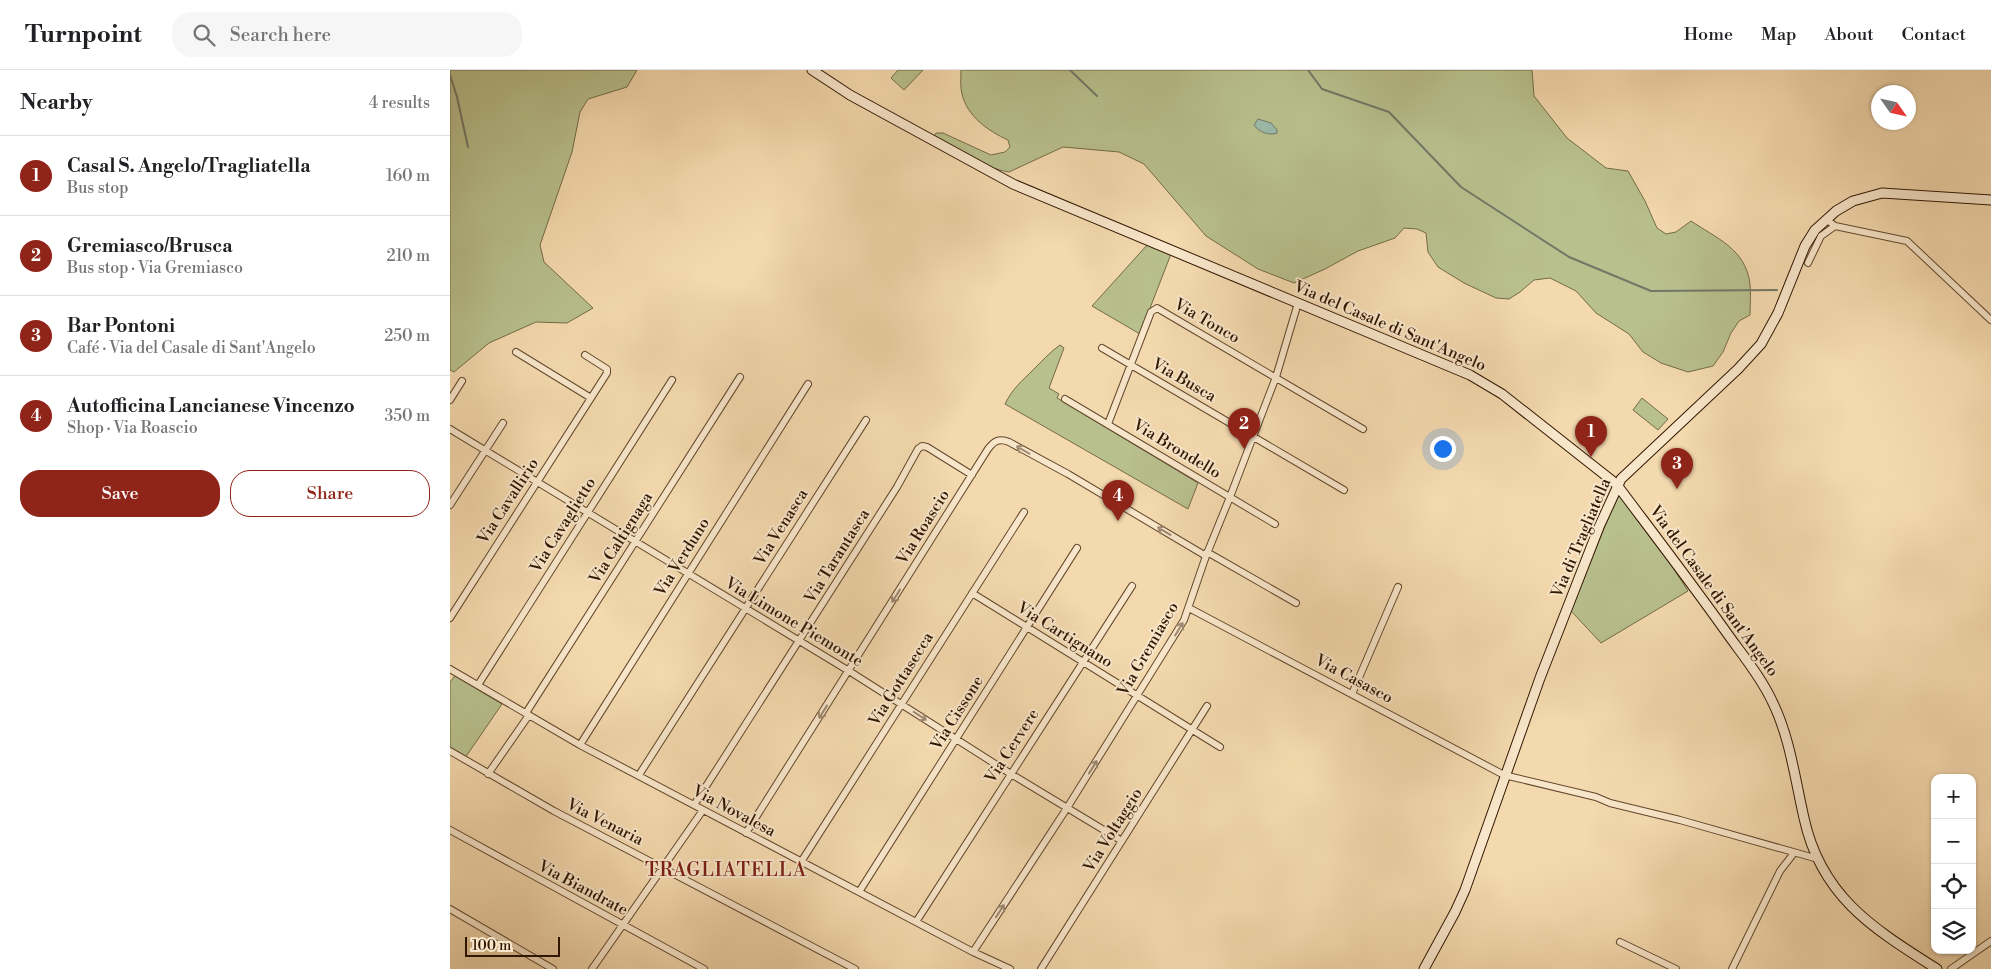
<!DOCTYPE html>
<html lang="en">
<head>
<meta charset="utf-8">
<style>
  :root { --surface:#fff; --page:#f6f6f6; --text:#202124; --muted:#757577; --line:#e0e0e0; --accent:#8f2418 }
  body { margin:0; font-family:"Libre Bodoni",serif; background:var(--page); color:var(--text) }
  .controls { position:absolute; right:15px; bottom:15px; display:grid; overflow:hidden; border-radius:10px; box-shadow:0 1px 4px #0004 }
  .controls button { width:45px; height:45px; display:grid; place-items:center; padding:0; border:0; border-bottom:1px solid var(--line); background:var(--surface); color:var(--text); font:25px sans-serif }
  .compass { position:absolute; left:1421px; top:15px; width:45px; height:45px; border-radius:50%; background:var(--surface); box-shadow:0 1px 4px #0004; rotate:124deg }
  .scale { position:absolute; left:15px; bottom:12px; width:95px; box-sizing:border-box; padding-left:5px; border:2px solid #311600; border-top:0; font-size:14px; line-height:18px; white-space:nowrap; color:#311600; -webkit-text-stroke:4px #f8e6ca; paint-order:stroke }
  .you { position:absolute; left:992px; top:378px; width:18px; height:18px; margin:-12px; border:4px solid #fff; border-radius:50%; background:#1a73e8; box-shadow:0 0 0 8px #1a73e833 }
  .badge { display:grid; place-items:center; width:32px; height:32px; border-radius:50%; background:var(--accent); color:#fff; font-size:16px; font-weight:700 }
  .pin { position:absolute; translate:-50% -41px; filter:drop-shadow(0 1px 2px #0008) }
  .pin::after { content:''; position:absolute; top:26px; width:18px; height:15px; background:inherit; clip-path:polygon(0 0,100% 0,50% 100%) }
  .list { margin:0; padding:0; list-style:none }
  h2 { display:flex; justify-content:space-between; align-items:center; height:65px; margin:0; padding:0 20px; font-size:21px }
  h2 small { font-size:16px; font-weight:400; color:var(--muted) }
  .list li { display:grid; grid-template-columns:32px 1fr auto; gap:15px; align-items:center; box-sizing:border-box; height:80px; padding:0 20px; border-top:1px solid var(--line) }
  .list b { display:block; font-size:19px; white-space:nowrap }
  .list p { margin:0; font-size:16px; white-space:nowrap; color:var(--muted) }
  .list em { font-size:16px; font-style:normal; color:var(--muted) }
  .actions { display:flex; gap:10px; padding:15px 20px }
  .actions a { flex:1; padding:11px 0; border:1px solid var(--accent); border-radius:20px; text-align:center; font-size:18px; color:var(--accent) }
  .actions .main { background:var(--accent); color:#fff }
  .icon { flex:none; width:28px; height:28px; fill:none; stroke:currentColor; stroke-width:2; stroke-linecap:round; stroke-linejoin:round }
  .map { position:relative; flex:none; width:1541px; height:899px; overflow:hidden }
  header { display:flex; align-items:center; gap:30px; box-sizing:border-box; height:70px; padding:0 25px; background:var(--surface); border-bottom:1px solid var(--line) }
  header strong { font-size:24px }
  nav { display:flex; gap:28px; margin-inline-start:auto; font-size:18px }
  .search { width:350px; height:45px; background:var(--page); display:flex; align-items:center; gap:12px; box-sizing:border-box; padding:0 18px; border-radius:20px; color:var(--muted); font-size:19px }
  main { display:flex }
  aside { flex:1; background:var(--surface) }
  .map>svg:first-child { display:block }
  .green { fill:#b8c08d; stroke:#746b46 }
  .water { fill:#9cbaac; stroke:#717867 }
  .lines { fill:none; stroke-linecap:round; stroke-linejoin:round }
  .stream { stroke:#717867; stroke-width:2 }
  .street-casing { stroke:#62472c; stroke-width:8 }
  .secondary-casing { stroke:#311600; stroke-width:11 }
  .street { stroke:#f8e6ca; stroke-width:6 }
  .secondary { stroke:#f8e6ca; stroke-width:9 }
  .oneway { stroke:#9e886f }
  .labels { text-anchor:middle; dominant-baseline:central; stroke-width:4; stroke-linejoin:round; paint-order:stroke }
  .street-label { font-size:16px; fill:#311600; stroke:#f8e6ca }
  .quarter-label { font-size:19px; letter-spacing:1px; fill:#7a1f14; stroke:#f8e6ca }
</style>
</head>
<body>
<header>
<strong>Turnpoint</strong>
<div class="search"><svg class="icon" aria-label="search" viewBox="0 0 24 24"><circle cx="10" cy="10" r="6"/><path d="M15 15l6 6"/></svg>Search here</div>
<nav><a>Home</a><a>Map</a><a>About</a><a>Contact</a></nav>
</header>
<main>
<aside>
<h2>Nearby<small>4 results</small></h2>
<ul class="list">
<li><span class="badge">1</span><div><b>Casal S. Angelo/Tragliatella</b><p>Bus stop</p></div><em>160 m</em></li>
<li><span class="badge">2</span><div><b>Gremiasco/Brusca</b><p>Bus stop · Via Gremiasco</p></div><em>210 m</em></li>
<li><span class="badge">3</span><div><b>Bar Pontoni</b><p>Café · Via del Casale di Sant'Angelo</p></div><em>250 m</em></li>
<li><span class="badge">4</span><div><b>Autofficina Lancianese Vincenzo</b><p>Shop · Via Roascio</p></div><em>350 m</em></li>
</ul>
<div class="actions"><a class="main">Save</a><a>Share</a></div>
</aside>
<div class="map">
<svg width="1541" height="899" viewBox="0 0 1541 899">
  <rect width="100%" height="100%" fill="#f4d9ae"/>
  <filter id="stains"><feTurbulence type="fractalNoise" baseFrequency=".004" numOctaves="4"/><feColorMatrix values="0 0 0 0 .2 0 0 0 0 .09 0 0 0 0 .02 0 0 0 .5 -.17"/></filter>
  <radialGradient id="worn" r=".72"><stop offset=".6" stop-color="#630" stop-opacity="0"/><stop offset="1" stop-color="#630" stop-opacity=".3"/></radialGradient>
  <!-- green -->
  <path class="green" d="M0,0H187L177,17L138,29L130,42L122,82L90,175L94,192L143,238L117,253L86,252L39,273L4,302L0,300Z
    M448,0H473L454,20L441,8Z
    M511,0H1082L1084,26L1117,68L1156,98L1178,101L1195,131L1207,158L1216,164L1226,162L1241,151C1266,168 1296,179 1300,214C1301,224 1300,235 1300,245L1289,251L1281,263L1273,282L1263,296L1238,302L1211,293L1193,282L1179,264L1146,243L1126,221L1100,208L1084,210L1070,222L1059,229L1046,228L1014,213L988,197L978,182L976,163L967,159L954,158L945,168L908,181L875,199L844,213L808,199L756,166L694,94L669,82L613,77L559,102C533,98 507,79 484,66L486,63H493L541,85L555,82L560,77L558,70C538,61 517,46 512,24C510,17 511,8 511,0Z
    M698,174L721,184L690,264L642,236Z
    M610,275L614,278L599,318L609,324L607,328L748,413L738,439L555,334C562,319 572,311 583,300C592,291 600,282 610,275Z
    M1192,328L1218,349L1208,360L1183,340Z
    M1167,426L1172,427L1204,468L1238,521L1151,573L1121,541Z
    M5,606L52,634L15,688L0,678V612Z"/>
  <!-- water -->
  <path class="water" d="M808,49L821,53L827,60V63C819,66 809,62 804,55Z"/>
  <g class="lines">
    <!-- stream -->
    <path class="stream" d="M620,0L647,26
      M858,0L872,19L939,42L1011,117L1119,187L1201,221L1327,220
      M0,5L7,27L18,77"/>
    <defs>
      <path id="street" d="M1376,149L1385,156L1457,171L1541,250
        M1358,193L1371,166L1385,156
        M652,278L894,420
        M66,282L141,328
        M615,329L825,454
        M0,330L12,311
        M658,354L701,242L707,238L913,359
        M0,359L399,601L561,704L672,771
        M0,435L53,353
        M757,482L846,533
        M522,523L770,677
        M739,538L1054,705L1146,727L1160,733L1230,750L1368,789
        M0,548L157,303V299L135,285
        M0,599L130,675L523,882L560,899
        M28,615L222,310
        M902,624L948,517
        M76,643L290,307
        M130,675L358,314
        M0,681L104,741L405,899
        M38,704L79,645
        M189,705L416,350
        M244,735L447,417L468,379L472,376L477,377L522,405
        M0,760L254,899
        M296,763L538,379C544,371 549,368 559,372L618,404L756,486
        M351,792L574,442
        M409,822L627,478
        M0,839L103,899
        M466,852L682,516
        M1170,872L1226,899
        M523,882L617,738L734,550L756,486L780,427L826,307L848,233
        M142,899L253,740
        M591,899L757,636
        M1282,899L1330,801L1344,783
        M1501,899L1541,871"/>
      <path id="secondary" d="M362,0L400,25L563,114L1020,305L1052,324L1160,409L1167,415C1203,463 1239,510 1274,559C1290,582 1310,605 1322,631C1340,667 1345,709 1354,748C1371,827 1424,859 1487,899
        M974,899L1005,842L1015,820L1090,608L1149,457L1171,409L1288,299L1311,274L1328,243L1355,176L1365,160L1386,141L1403,131L1432,123L1541,130"/>
    </defs>
    <!-- street casing -->
    <use href="#street" class="street-casing"/>
    <!-- secondary casing -->
    <use href="#secondary" class="secondary-casing"/>
    <!-- street -->
    <use href="#street" class="street"/>
    <!-- secondary -->
    <use href="#secondary" class="secondary"/>
  </g>
  <!-- one-way arrows -->
  <defs><path id="oneway-shaft" d="M-6 0H5M1.5-3L5.5 0L1.5 3" fill="none" stroke-width="1.6" stroke-linecap="round" stroke-linejoin="round" transform="scale(1.25)"/></defs>
  <g class="oneway">
    <use href="#oneway-shaft" transform="translate(573 380) rotate(-150)"/>
    <use href="#oneway-shaft" transform="translate(714 461) rotate(-149)"/>
    <use href="#oneway-shaft" transform="translate(446 526) rotate(122)"/>
    <use href="#oneway-shaft" transform="translate(729 559) rotate(-59)"/>
    <use href="#oneway-shaft" transform="translate(373 642) rotate(122)"/>
    <use href="#oneway-shaft" transform="translate(470 646) rotate(33)"/>
    <use href="#oneway-shaft" transform="translate(643 697) rotate(-58)"/>
    <use href="#oneway-shaft" transform="translate(550 841) rotate(-57)"/>
  </g>
  <g class="labels">
    <!-- street labels -->
    <g class="street-label">
      <text transform="translate(757 251) rotate(30)">Via Tonco</text>
      <text transform="translate(940 256) rotate(23)">Via del Casale di Sant'Angelo</text>
      <text transform="translate(734 310) rotate(30)">Via Busca</text>
      <text transform="translate(727 379) rotate(31)">Via Brondello</text>
      <text transform="translate(58 431) rotate(-57)">Via Cavallirio</text>
      <text transform="translate(113 455) rotate(-58)">Via Cavaglietto</text>
      <text transform="translate(331 457) rotate(-58)">Via Venasca</text>
      <text transform="translate(473 457) rotate(-58)">Via Roascio</text>
      <text transform="translate(171 468) rotate(-58)">Via Caltignaga</text>
      <text transform="translate(1131 468) rotate(-67)">Via di Tragliatella</text>
      <text transform="translate(387 486) rotate(-58)">Via Tarantasca</text>
      <text transform="translate(232 487) rotate(-58)">Via Verduno</text>
      <text transform="translate(1264 521) rotate(54)">Via del Casale di Sant'Angelo</text>
      <text transform="translate(344 552) rotate(31)">Via Limone Piemonte</text>
      <text transform="translate(615 565) rotate(32)">Via Cartignano</text>
      <text transform="translate(698 579) rotate(-60)">Via Gremiasco</text>
      <text transform="translate(451 609) rotate(-58)">Via Gottasecca</text>
      <text transform="translate(904 609) rotate(28)">Via Casasco</text>
      <text transform="translate(507 643) rotate(-58)">Via Cissone</text>
      <text transform="translate(562 676) rotate(-57)">Via Cervere</text>
      <text transform="translate(284 741) rotate(28)">Via Novalesa</text>
      <text transform="translate(155 752) rotate(27)">Via Venaria</text>
      <text transform="translate(663 760) rotate(-58)">Via Voltaggio</text>
      <text transform="translate(133 818) rotate(28)">Via Biandrate</text>
    </g>
    <!-- quarter labels -->
    <g class="quarter-label">
      <text x="276" y="800">TRAGLIATELLA</text>
    </g>
  </g>
  <rect width="100%" height="100%" filter="url(#stains)"/>
  <rect width="100%" height="100%" fill="url(#worn)"/>
</svg>
<div class="controls">
<button>+</button>
<button>−</button>
<button><svg class="icon" aria-label="locate" viewBox="0 0 24 24"><circle cx="12" cy="12" r="6"/><path d="M12 2v4M12 18v4M2 12h4M18 12h4"/></svg></button>
<button><svg class="icon" aria-label="layers" viewBox="0 0 24 24"><path d="M12 4l9 5-9 5-9-5zM3 14l9 5 9-5"/></svg></button>
</div>
<svg class="compass" viewBox="-18 -18 36 36"><path d="M0-13l5 13h-10z" fill="#e53935"/><path d="M0 13l5-13h-10z" fill="#757577"/></svg>
<div class="scale">100 m</div>
<div class="you"></div>
<div class="pin badge" style="left:1141px;top:387px">1</div>
<div class="pin badge" style="left:794px;top:379px">2</div>
<div class="pin badge" style="left:1227px;top:419px">3</div>
<div class="pin badge" style="left:668px;top:451px">4</div>
</div>
</main>
</body>
</html>
